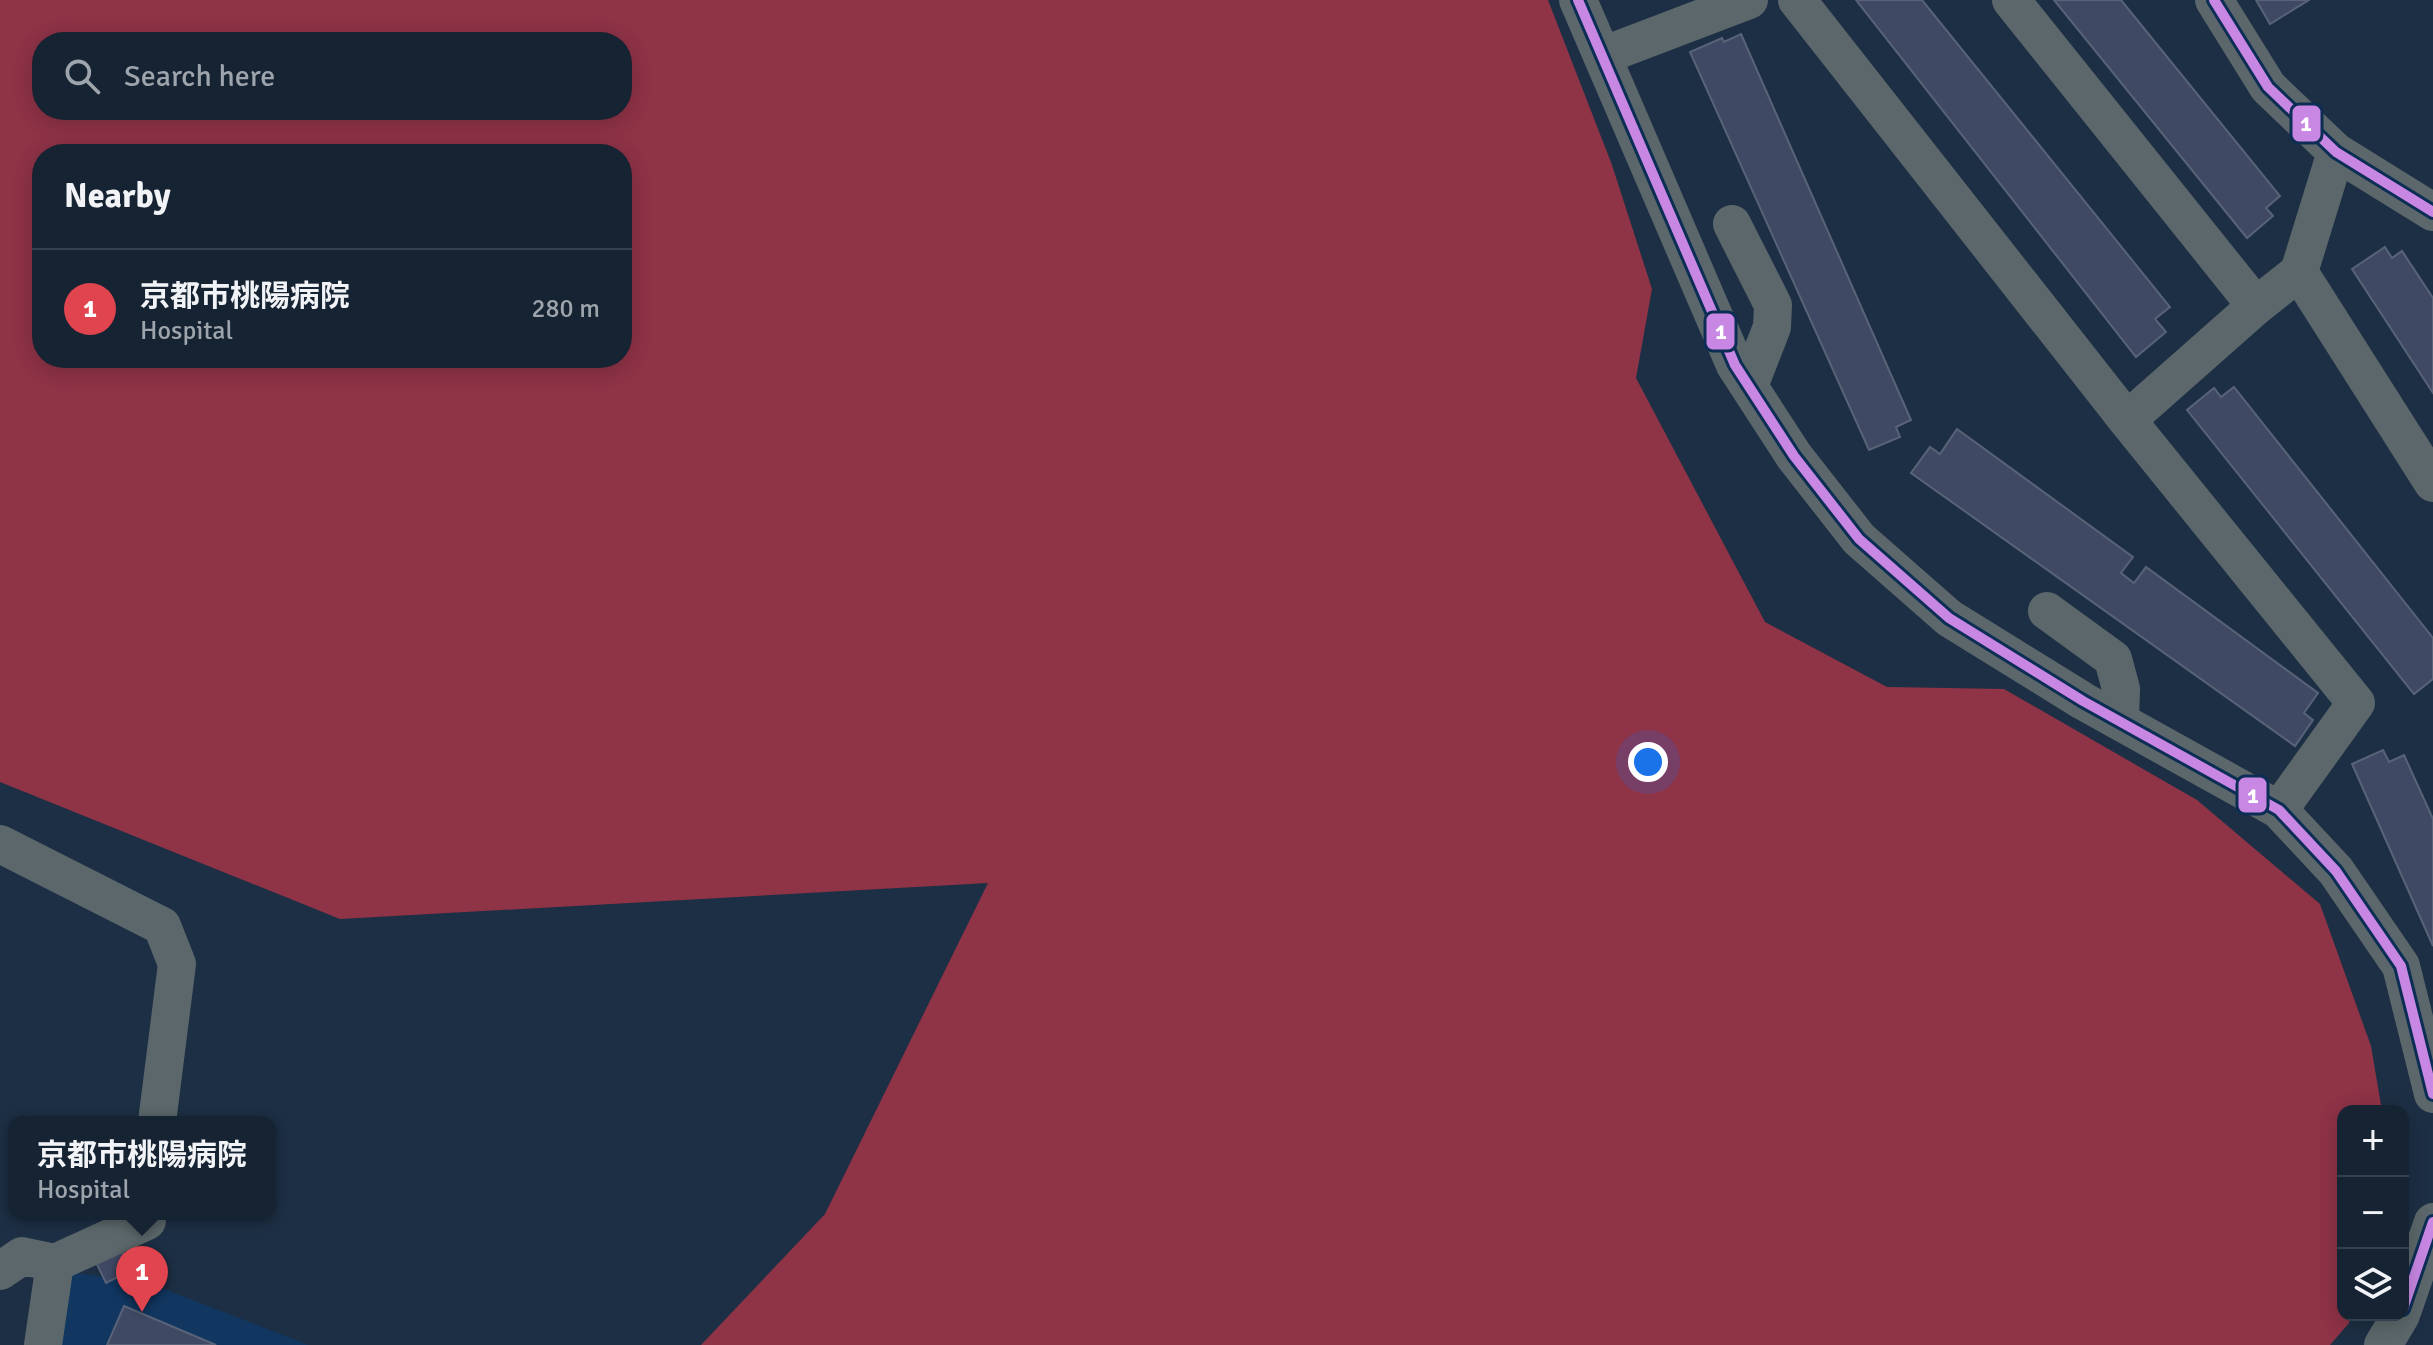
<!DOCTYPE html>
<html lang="en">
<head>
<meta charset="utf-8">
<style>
  :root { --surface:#162333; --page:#232f3f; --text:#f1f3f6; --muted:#9ea4ac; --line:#35404e; --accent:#8fa1b9 }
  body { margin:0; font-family:Signika,"Noto Sans JP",sans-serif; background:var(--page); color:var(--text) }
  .controls { position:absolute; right:24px; bottom:24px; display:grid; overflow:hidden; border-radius:16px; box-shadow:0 4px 20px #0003 }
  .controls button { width:72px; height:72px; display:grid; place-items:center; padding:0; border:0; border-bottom:2px solid var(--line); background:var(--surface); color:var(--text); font:40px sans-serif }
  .you { position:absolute; left:1648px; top:762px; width:28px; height:28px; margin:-20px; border:6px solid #fff; border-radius:50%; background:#1a73e8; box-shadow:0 0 0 12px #1a73e833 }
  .badge { display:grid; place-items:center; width:52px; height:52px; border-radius:50%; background:var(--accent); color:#fff; font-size:26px; font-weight:700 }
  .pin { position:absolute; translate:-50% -66px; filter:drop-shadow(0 2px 4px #0008) }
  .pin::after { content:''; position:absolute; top:42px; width:28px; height:24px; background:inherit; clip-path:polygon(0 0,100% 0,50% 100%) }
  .popup { position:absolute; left:8px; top:1116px; width:268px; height:104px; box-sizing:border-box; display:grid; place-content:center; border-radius:16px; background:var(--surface); filter:drop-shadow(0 2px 6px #0005); font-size:26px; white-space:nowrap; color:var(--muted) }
  .popup b { font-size:30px; color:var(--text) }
  .popup::after { content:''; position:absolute; left:50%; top:100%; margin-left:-16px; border:16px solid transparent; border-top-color:var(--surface) }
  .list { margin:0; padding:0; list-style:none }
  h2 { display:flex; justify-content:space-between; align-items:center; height:104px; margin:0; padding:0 32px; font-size:34px }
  h2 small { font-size:26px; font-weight:400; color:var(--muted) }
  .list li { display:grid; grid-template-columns:52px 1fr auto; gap:24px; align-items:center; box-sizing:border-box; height:120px; padding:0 32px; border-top:2px solid var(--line) }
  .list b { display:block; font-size:30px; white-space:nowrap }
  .list p { margin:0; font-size:26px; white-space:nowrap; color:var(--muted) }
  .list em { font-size:26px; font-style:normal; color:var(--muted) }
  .icon { flex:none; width:44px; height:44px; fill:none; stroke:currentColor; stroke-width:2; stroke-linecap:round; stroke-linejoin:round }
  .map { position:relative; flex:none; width:2433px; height:1345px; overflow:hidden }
  .search { position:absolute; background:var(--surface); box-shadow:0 4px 20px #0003; left:32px; top:32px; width:600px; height:88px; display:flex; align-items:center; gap:20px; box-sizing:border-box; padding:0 28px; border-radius:32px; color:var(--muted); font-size:30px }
  .panel { position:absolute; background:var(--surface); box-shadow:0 4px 20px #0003; left:32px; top:144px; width:600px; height:224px; border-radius:32px }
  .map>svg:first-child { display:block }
  .built { fill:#113660 }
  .forest { fill:#8f3347; fill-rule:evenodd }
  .building { fill:#3f4964; stroke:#596377; stroke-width:2 }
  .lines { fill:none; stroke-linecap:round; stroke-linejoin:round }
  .minor { stroke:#5b676a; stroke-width:38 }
  .bus-1-casing { stroke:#0c2e55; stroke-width:16 }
  .bus-1 { stroke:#c787e3; stroke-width:10 }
  .line-badge { stroke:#0c2e55; stroke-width:3 }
  .badge-label { font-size:22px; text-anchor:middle; font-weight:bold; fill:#fff }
</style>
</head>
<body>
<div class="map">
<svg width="2433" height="1345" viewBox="0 0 2433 1345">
  <rect width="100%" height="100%" fill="#1d2f44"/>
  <!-- built -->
  <path class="built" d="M64,1271L151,1284L309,1345H55Z"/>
  <!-- forest -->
  <path class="forest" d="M0,0H1548L1612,165L1652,289L1636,378L1765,622L1887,687L2004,689L2197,800L2320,904L2371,1046L2382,1111H2343V1315H2352L2349,1323L2330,1345H701L825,1214L988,883L340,919L0,782ZM42,42H622V110H42ZM42,154H622V358H42Z"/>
  <!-- building -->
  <path class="building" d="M1856,0H1922L2170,307L2155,319L2166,332L2136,357Z
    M2054,0H2121L2280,196L2266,208L2273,216L2247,238Z
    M2256,0H2309L2270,24Z
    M1741,34L1911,420L1896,427L1900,437L1869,450L1690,52L1722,38L1724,42Z
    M2385,247L2392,258L2402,251L2433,298V393L2352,269Z
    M2234,387L2433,638V679L2414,694L2187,410L2214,388L2221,397Z
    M1957,429L2133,557L2121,573L2134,583L2146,567L2318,693L2304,713L2313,720L2295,746L1911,473L1930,447L1940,454Z
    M2383,750L2389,762L2404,755L2433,819V946L2352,764Z
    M119,1245L132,1270L106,1283L94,1258Z
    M124,1306L216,1345H107Z"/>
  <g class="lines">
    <!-- minor -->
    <path class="minor" d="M1578,0L1735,365L1794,456L1859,539L1949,618L2083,701L2279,810L2336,871L2401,966L2433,1094
      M1797,0L2127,420L2356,703L2279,810
      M2011,0L2256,306
      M2214,0L2268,87L2336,152L2433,212
      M1602,56L1749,0
      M1732,224L1773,305L1772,327L1749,386
      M2299,272L2433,483
      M2127,420L2256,306L2299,272L2336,152
      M2047,611L2113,659L2121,689L2120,721
      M0,844L162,926L177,964L157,1122
      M0,1271L22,1256L55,1263L147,1221V1214
      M2403,1309L2433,1222
      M43,1345L55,1263
      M2383,1345L2401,1315"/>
    <defs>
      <path id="bus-1" d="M1578,0L1735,365L1794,456L1859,539L1949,618L2083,701L2279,810L2336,871L2401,966L2433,1094
        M2214,0L2268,87L2336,152L2433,212
        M2403,1309L2433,1222"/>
    </defs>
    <!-- bus-1 casing -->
    <use href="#bus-1" class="bus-1-casing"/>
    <!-- bus-1 -->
    <use href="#bus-1" class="bus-1"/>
  </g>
  <g class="line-badge">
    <rect x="2291" y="104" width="31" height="39" rx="8" fill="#c787e3"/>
    <rect x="1705" y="312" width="31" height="39" rx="8" fill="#c787e3"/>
    <rect x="2237" y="776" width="31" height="38" rx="8" fill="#c787e3"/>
  </g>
  <g class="badge-label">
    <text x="2306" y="131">1</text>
    <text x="1721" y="339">1</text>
    <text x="2253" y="803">1</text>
  </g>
</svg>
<div class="controls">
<button>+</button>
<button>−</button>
<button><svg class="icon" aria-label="layers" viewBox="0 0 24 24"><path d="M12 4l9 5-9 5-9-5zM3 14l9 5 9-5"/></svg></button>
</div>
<div class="you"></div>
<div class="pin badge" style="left:142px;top:1312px;background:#e0444e">1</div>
<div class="popup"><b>京都市桃陽病院</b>Hospital</div>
<div class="search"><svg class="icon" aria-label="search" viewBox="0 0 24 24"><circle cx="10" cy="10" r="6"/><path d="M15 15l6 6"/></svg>Search here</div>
<section class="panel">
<h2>Nearby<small></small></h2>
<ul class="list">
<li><span class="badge" style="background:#e0444e">1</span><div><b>京都市桃陽病院</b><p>Hospital</p></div><em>280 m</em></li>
</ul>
</section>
</div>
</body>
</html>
